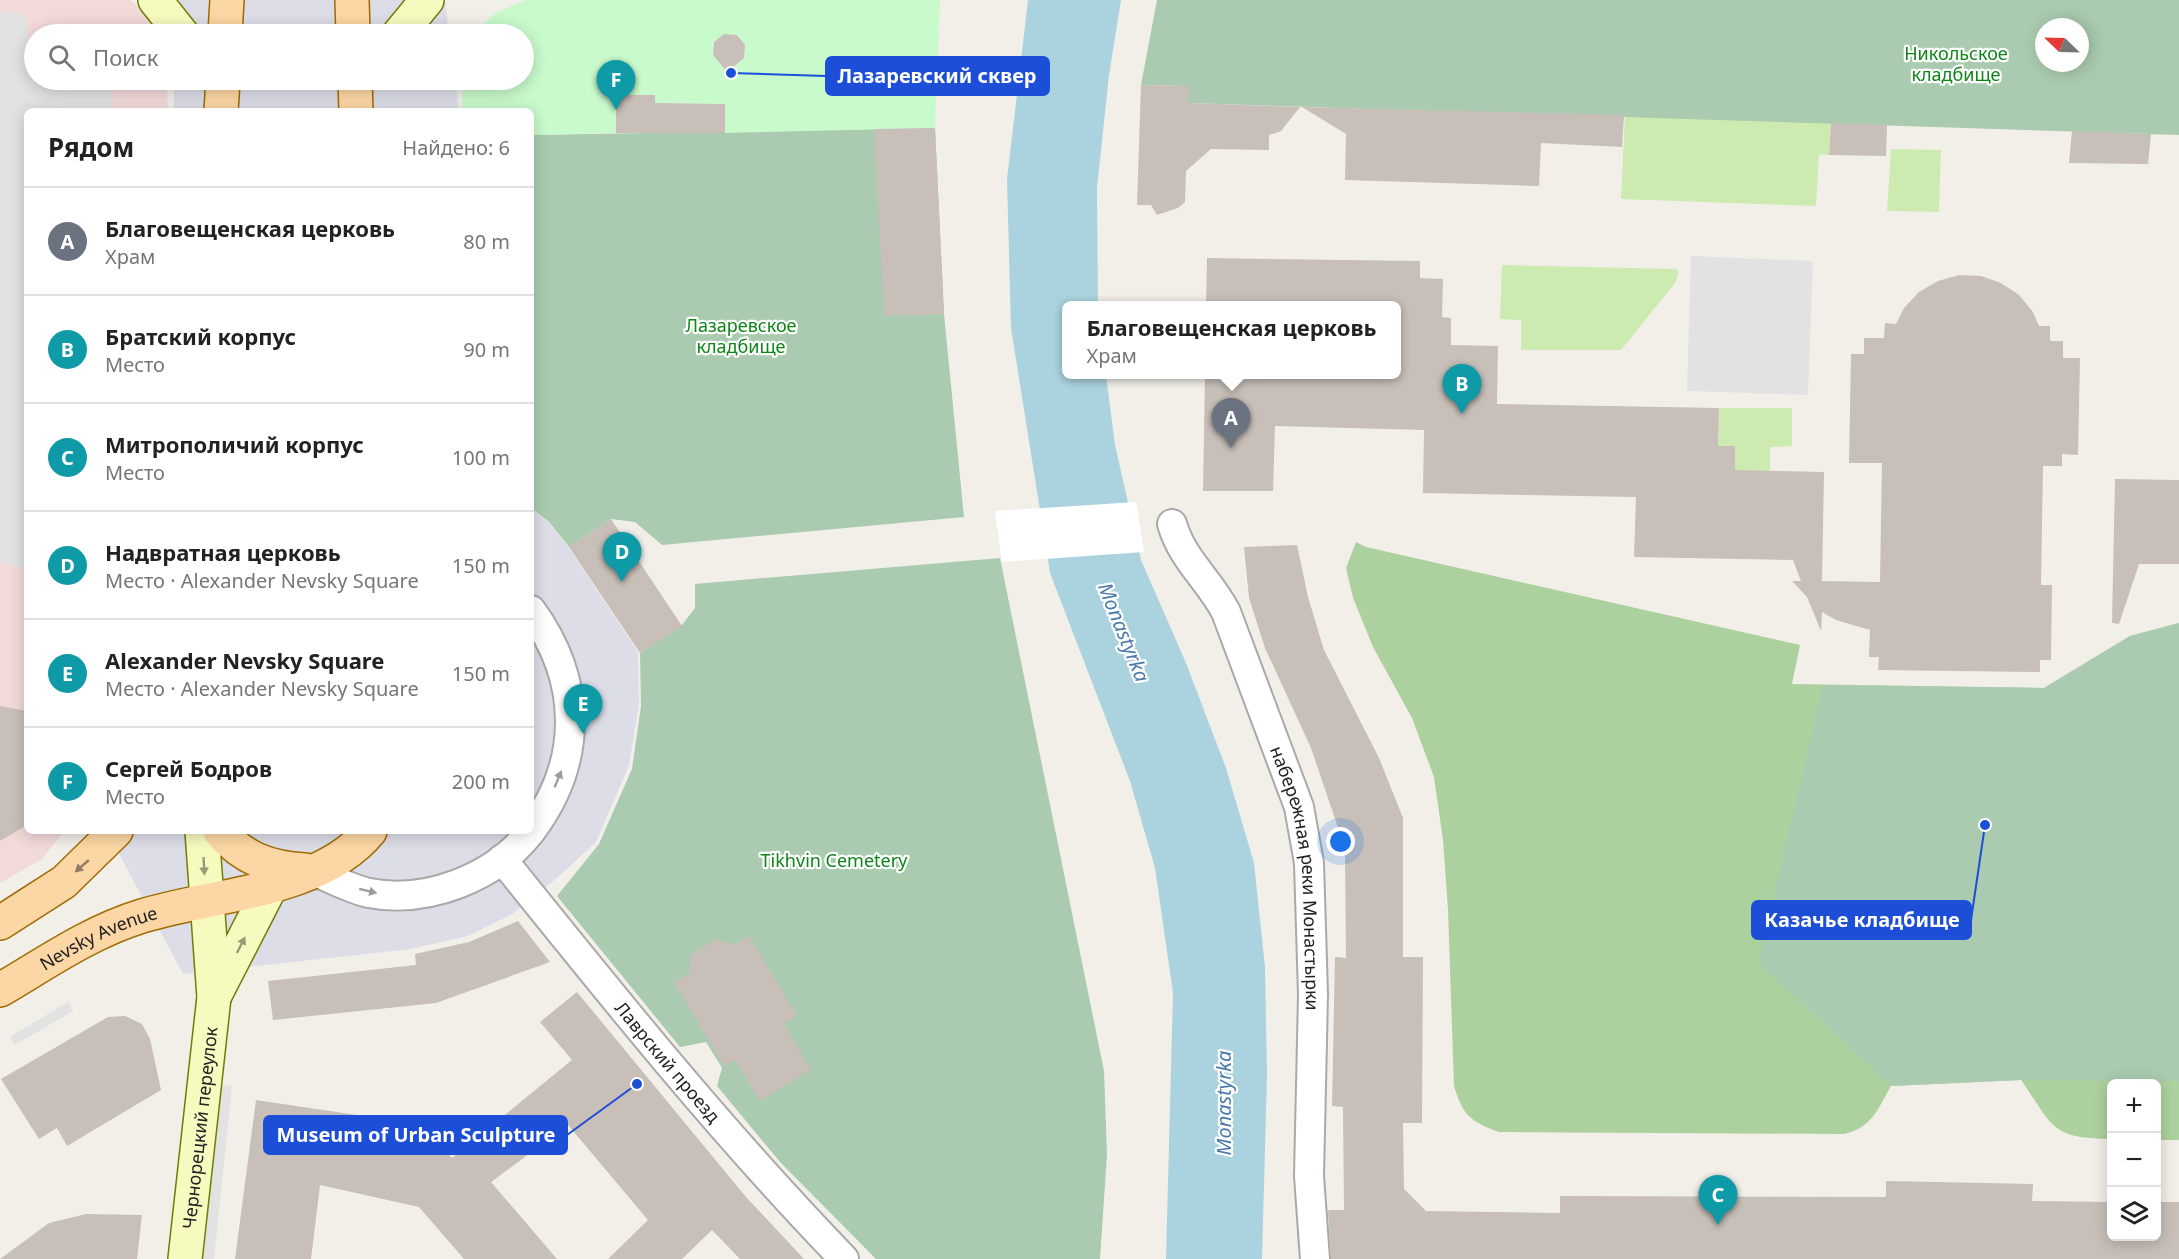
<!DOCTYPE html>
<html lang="ru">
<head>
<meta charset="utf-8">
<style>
  :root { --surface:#fff; --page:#f6f6f6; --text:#222; --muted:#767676; --line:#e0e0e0; --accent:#d40000 }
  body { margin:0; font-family:"Noto Sans",sans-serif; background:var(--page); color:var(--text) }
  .controls { position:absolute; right:18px; bottom:18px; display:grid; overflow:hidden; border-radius:9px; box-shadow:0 3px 15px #0003 }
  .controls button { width:54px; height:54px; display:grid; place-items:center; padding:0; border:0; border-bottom:2px solid var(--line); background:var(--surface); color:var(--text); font:30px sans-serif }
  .compass { position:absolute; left:2035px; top:18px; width:54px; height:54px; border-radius:50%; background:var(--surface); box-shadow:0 3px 15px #0003; rotate:293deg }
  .you { position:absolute; left:1341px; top:842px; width:21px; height:21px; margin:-15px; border:4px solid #fff; border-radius:50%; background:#1a73e8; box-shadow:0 0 0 9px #1a73e833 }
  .badge { display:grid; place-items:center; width:39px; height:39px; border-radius:50%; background:var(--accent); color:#fff; font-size:20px; font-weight:700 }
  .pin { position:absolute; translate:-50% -50px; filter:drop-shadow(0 2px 3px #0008) }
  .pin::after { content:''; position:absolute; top:32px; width:21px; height:18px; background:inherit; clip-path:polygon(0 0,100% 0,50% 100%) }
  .popup { position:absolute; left:1062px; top:301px; width:339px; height:78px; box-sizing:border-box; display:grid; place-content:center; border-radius:9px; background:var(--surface); filter:drop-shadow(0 2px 4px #0005); font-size:20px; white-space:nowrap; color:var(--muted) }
  .popup b { font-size:22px; color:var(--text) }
  .popup::after { content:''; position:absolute; left:50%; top:100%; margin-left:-12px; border:12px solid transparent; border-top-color:var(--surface) }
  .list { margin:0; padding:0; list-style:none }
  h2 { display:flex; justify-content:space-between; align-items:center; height:78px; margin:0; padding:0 24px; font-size:26px }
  h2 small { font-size:20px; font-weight:400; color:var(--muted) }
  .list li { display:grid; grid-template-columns:39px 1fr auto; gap:18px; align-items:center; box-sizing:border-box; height:108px; padding:0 24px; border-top:2px solid var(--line) }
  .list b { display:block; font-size:22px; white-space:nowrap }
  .list p { margin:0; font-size:20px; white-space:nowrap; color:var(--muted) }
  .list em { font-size:20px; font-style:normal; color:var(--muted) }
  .icon { flex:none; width:33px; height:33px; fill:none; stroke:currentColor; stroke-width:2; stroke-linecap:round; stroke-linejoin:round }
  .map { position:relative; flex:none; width:2179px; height:1259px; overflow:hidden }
  .search { position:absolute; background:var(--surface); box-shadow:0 3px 15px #0003; left:24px; top:24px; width:510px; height:66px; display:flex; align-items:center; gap:15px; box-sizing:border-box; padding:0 21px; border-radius:33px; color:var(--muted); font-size:22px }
  .panel { position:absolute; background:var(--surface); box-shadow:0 3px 15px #0003; left:24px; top:108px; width:510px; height:726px; border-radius:9px }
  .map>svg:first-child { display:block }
  .commercial { fill:#f2dad9 }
  .grass { fill:#cdebb0 }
  .forest { fill:#add19e }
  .cemetery { fill:#aacbaf; fill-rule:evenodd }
  .park { fill:#c8facc; fill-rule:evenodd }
  .parking { fill:#e2e2e2 }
  .plaza { fill:#dddde8 }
  .water { fill:#aad3df }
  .pier { fill:#fff }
  .building { fill:#c7bfb8 }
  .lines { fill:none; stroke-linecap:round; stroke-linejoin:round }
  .street-casing { stroke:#a9a9a9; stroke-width:32 }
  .secondary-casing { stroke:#707d05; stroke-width:36 }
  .primary-casing { stroke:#a06b00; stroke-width:36 }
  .street { stroke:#fff; stroke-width:28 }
  .secondary { stroke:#f7fabf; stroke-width:33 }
  .primary { stroke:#fcd6a4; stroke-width:33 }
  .oneway { fill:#9c9c9c }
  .oneway2 { fill:#8f7c63 }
  .oneway3 { fill:#979978 }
  .labels { text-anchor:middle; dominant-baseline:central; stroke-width:4.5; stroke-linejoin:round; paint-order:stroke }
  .park-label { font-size:18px; fill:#0c8416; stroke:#fff }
  .street-label { font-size:18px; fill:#222; stroke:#fff }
  .water-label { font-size:20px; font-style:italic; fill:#4a7aab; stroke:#fff }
  .leader { fill:none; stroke:#1d4ed8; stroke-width:2 }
  .callout-dot { fill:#1d4ed8; stroke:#fff; stroke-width:2 }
  .callout { fill:#1d4ed8; stroke:#1d4ed8; stroke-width:2 }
  .callout-label { font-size:20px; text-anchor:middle; font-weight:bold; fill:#fff }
</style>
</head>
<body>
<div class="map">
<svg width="2179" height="1259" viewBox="0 0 2179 1259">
  <rect width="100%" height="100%" fill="#f2efe9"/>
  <!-- commercial -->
  <path class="commercial" d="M0,0H130L155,21L160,34H34V80H167L168,111H27V831H64L42,859L0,883Z"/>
  <!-- grass -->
  <path class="grass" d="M1625,115L1831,123L1829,155L1819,154L1816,206L1621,199Z
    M1891,149L1941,150L1939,212L1887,211Z
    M1502,265L1676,269L1679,272L1675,283L1621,350H1521V320L1500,319Z
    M1719,408H1792V446L1770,447V471L1735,470V446H1718Z"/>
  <!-- forest -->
  <path class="forest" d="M1356,542L1366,547L1800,645L1792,684L2044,688L2130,636L2179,623V1140H2157L2156,1084H2112L2111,1139C2050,1138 2054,1127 2021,1080L1891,1086C1877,1110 1873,1127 1844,1134L1499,1132C1469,1121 1463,1115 1454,1086L1448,910L1443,840L1434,777L1412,718L1373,647L1353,598L1346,568Z"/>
  <!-- cemetery -->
  <path class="cemetery" d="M1157,0H2179V135L1188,103V86L1141,85ZM2044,27H2080V63H2044Z
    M935,128L944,314L964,517L662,545L635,522L611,519L569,547L549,522L531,508V135Z
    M1000,558L1104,1071L1107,1154L1100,1259H876L780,1162L717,1086L722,1068L706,1042L680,1047L557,896L599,844L632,769L641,706L640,653L682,625L695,608V584Z
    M2179,623V1081L2021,1080L1891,1086L1758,963L1823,685L2044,688L2130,636Z"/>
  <!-- park -->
  <path class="park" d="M526,0H940L935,128L725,133V104L665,103L655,133L654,95H616V133L531,135V111H462L463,80H524V34H474L495,13ZM724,34L737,35L745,45L744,58L734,66L721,65L713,55L714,42Z"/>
  <!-- parking -->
  <path class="parking" d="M0,12L27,14L28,35L34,48V80H113L112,111H27V568L0,562Z
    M1691,256L1813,261L1808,395L1687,391Z
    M68,1002L73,1011L15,1045L10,1037Z
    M219,1085L232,1086L214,1259H201Z"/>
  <!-- plaza -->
  <path class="plaza" d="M173,0H445L449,34H174Z
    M174,80H455L459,111H174Z
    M531,509L548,522L569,548L638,652L639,704L629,765L596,842L557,878L511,915L468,936L411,949L183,974L107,831H531Z"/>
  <!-- water -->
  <path class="water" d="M1028,0H1121L1109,75L1097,188L1098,305L1066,306V374L1106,375L1115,445L1141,560L1186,663L1226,768L1254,863L1265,967L1267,1074L1262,1259H1166L1173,993L1155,868L1130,781L1050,573L1011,328L1007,179Z"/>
  <!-- pier -->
  <path class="pier" d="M1136,502L1144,552L1002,562L995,511Z"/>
  <!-- building -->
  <path class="building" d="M724,34L737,35L745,45L744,58L727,72L713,55L714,42Z
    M1141,85L1189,86L1188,103L1300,107L1281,131L1269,135V150L1211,149L1186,171L1185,202L1178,208L1157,215L1151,205H1137Z
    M616,95H655V103L725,104V133H616Z
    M1302,107L1624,115L1622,147L1541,143L1539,186L1345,180L1346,134Z
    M1831,123L1887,125L1886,156L1829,155Z
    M935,128L944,314L884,316L874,129Z
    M2072,131L2151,134L2148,164L2069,163Z
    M1207,258L1420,261V278L1443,279L1442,317L1451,318V345L1498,346L1497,404L1719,408L1718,446H1735V470L1824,472L1822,581L1880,582L1882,463H1849L1851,354H1864V338H1884L1885,323L1896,324L1904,308L1919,292L1938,281L1959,275L1981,276L2001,283L2019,295L2033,312L2039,326H2050V341H2063V358H2080L2078,455L2062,454V466H2043L2041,585H2052L2051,660H2040V672L1878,670L1879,657H1869L1870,630L1836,620L1822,612L1821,631L1807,597L1792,581H1801L1793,560L1634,557L1636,497L1423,493L1424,430L1275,426L1273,491H1203L1205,375H1396V306H1206Z
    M2115,479L2179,480V564H2139L2119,624L2112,623Z
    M611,519L682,626L640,653L569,547Z
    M1297,545L1308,597L1324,650L1379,758L1403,818V957H1423L1422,1123H1403L1404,1189L1426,1211L1560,1213V1196L1886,1197V1181L2033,1184L2032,1201L2112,1202V1236H2157V1202H2179V1259H1331L1328,1210H1344L1343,1107L1332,1106L1335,957L1346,958L1345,848L1311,748L1265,648L1249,598L1244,547Z
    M0,706L27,711V825L0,841Z
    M518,921L550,962L436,1003L273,1020L268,981L416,965L415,954L469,942Z
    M749,936L797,1016L784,1024L811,1070L760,1101L735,1060L724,1066L674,982L690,973V955L716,939L734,945Z
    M577,992L746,1197L804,1259H740L712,1230L682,1259H608L648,1220L568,1125L491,1182L557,1259H464L419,1207L320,1185L311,1259H235L256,1100L424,1125L452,1158L572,1060L540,1022Z
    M125,1016L142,1024L150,1039L161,1090L67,1146L57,1128L39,1139L1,1079L108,1017Z
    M86,1214L142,1215L137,1259H0L49,1223Z"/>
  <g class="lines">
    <defs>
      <g id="street">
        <path id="s1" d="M1172,524C1183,561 1209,579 1226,612L1299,807L1309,863L1313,995L1309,1176L1315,1259"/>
        <path d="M531,610C582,680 584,761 531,831"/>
        <path id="s2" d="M502,859C612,996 722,1133 844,1259"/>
        <path d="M313,871C331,878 350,889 369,893C427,904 495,878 531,831"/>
      </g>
      <g id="secondary">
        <path d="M155,0L182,34"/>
        <path d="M399,34L427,0"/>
        <path d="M214,997L272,884"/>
        <path id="s3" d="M185,1259L214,997L202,831"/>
      </g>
      <g id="primary">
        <path d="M352,0L353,34"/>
        <path d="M225,34L227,0"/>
        <path d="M355,80L356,111"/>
        <path d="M221,111L223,80"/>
        <path d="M220,831C243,859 270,868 305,870"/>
        <path d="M0,923L64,882L116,831"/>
        <path id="s4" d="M0,990C46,963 90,932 142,916C213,894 320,892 370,831"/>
      </g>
    </defs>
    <!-- street casing -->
    <use href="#street" class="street-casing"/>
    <!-- secondary casing -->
    <use href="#secondary" class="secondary-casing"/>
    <!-- primary casing -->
    <use href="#primary" class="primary-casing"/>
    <!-- street -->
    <use href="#street" class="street"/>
    <!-- secondary -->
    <use href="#secondary" class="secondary"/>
    <!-- primary -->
    <use href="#primary" class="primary"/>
  </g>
  <!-- one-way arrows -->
  <defs><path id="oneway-solid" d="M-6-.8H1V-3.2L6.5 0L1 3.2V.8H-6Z" transform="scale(1.5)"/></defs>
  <g class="oneway">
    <use href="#oneway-solid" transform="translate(558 779) rotate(-68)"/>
    <use href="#oneway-solid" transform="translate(368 891) rotate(14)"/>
  </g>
  <use class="oneway2" href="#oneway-solid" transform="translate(82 866) rotate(139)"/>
  <g class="oneway3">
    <use href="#oneway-solid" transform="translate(204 866) rotate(87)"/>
    <use href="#oneway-solid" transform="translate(241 945) rotate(-63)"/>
  </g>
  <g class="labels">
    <!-- park labels -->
    <g class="park-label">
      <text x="1956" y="53">Никольское<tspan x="1956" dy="21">кладбище</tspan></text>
      <text x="741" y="325">Лазаревское<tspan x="741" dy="21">кладбище</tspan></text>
      <text x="834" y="860">Tikhvin Cemetery</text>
    </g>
    <!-- street labels -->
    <g class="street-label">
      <text stroke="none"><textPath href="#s1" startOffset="382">набережная реки Монастырки</textPath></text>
      <text stroke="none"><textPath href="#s4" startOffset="112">Nevsky Avenue</textPath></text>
      <text stroke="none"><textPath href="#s2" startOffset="262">Лаврский проезд</textPath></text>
      <text stroke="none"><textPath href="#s3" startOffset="132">Чернорецкий переулок</textPath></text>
    </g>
    <!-- water labels -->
    <g class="water-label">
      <text transform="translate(1124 632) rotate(68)">Monastyrka</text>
      <text transform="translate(1223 1103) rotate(-90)">Monastyrka</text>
    </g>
  </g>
  <!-- callouts -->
  <path class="leader" d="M731 73L826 76M1985 825L1971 920M637 1084L567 1135"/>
  <g class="callout-dot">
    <circle cx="731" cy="73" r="6"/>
    <circle cx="1985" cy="825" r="6"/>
    <circle cx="637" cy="1084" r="6"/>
  </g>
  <g class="callout">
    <rect x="826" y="57" width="223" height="38" rx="6"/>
    <rect x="1752" y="901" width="219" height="38" rx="6"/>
    <rect x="264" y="1116" width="303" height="38" rx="6"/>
  </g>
  <g class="callout-label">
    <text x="937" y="83">Лазаревский сквер</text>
    <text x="1862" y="927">Казачье кладбище</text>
    <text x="416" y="1142">Museum of Urban Sculpture</text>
  </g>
</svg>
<div class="controls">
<button>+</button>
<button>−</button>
<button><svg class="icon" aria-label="layers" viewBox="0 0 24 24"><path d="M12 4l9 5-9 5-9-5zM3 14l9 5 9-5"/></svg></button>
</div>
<svg class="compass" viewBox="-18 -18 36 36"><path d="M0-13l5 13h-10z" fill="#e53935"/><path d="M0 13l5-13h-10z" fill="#767676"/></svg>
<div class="you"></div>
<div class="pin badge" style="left:1231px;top:448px;background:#6b7280">A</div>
<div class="popup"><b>Благовещенская церковь</b>Храм</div>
<div class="pin badge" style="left:1462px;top:414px;background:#0f9aa8">B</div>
<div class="pin badge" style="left:1718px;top:1225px;background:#0f9aa8">C</div>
<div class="pin badge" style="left:622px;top:582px;background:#0f9aa8">D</div>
<div class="pin badge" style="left:583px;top:734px;background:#0f9aa8">E</div>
<div class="pin badge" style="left:616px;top:110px;background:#0f9aa8">F</div>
<div class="search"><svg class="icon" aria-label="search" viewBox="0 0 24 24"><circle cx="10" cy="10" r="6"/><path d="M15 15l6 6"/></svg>Поиск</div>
<section class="panel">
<h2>Рядом<small>Найдено: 6</small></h2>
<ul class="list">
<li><span class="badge" style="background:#6b7280">A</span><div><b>Благовещенская церковь</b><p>Храм</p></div><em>80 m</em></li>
<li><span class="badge" style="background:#0f9aa8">B</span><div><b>Братский корпус</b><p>Место</p></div><em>90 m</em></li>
<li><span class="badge" style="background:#0f9aa8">C</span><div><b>Митрополичий корпус</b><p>Место</p></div><em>100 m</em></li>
<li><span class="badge" style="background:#0f9aa8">D</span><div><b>Надвратная церковь</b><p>Место · Alexander Nevsky Square</p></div><em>150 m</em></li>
<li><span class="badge" style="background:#0f9aa8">E</span><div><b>Alexander Nevsky Square</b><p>Место · Alexander Nevsky Square</p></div><em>150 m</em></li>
<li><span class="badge" style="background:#0f9aa8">F</span><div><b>Сергей Бодров</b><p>Место</p></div><em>200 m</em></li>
</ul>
</section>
</div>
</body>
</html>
